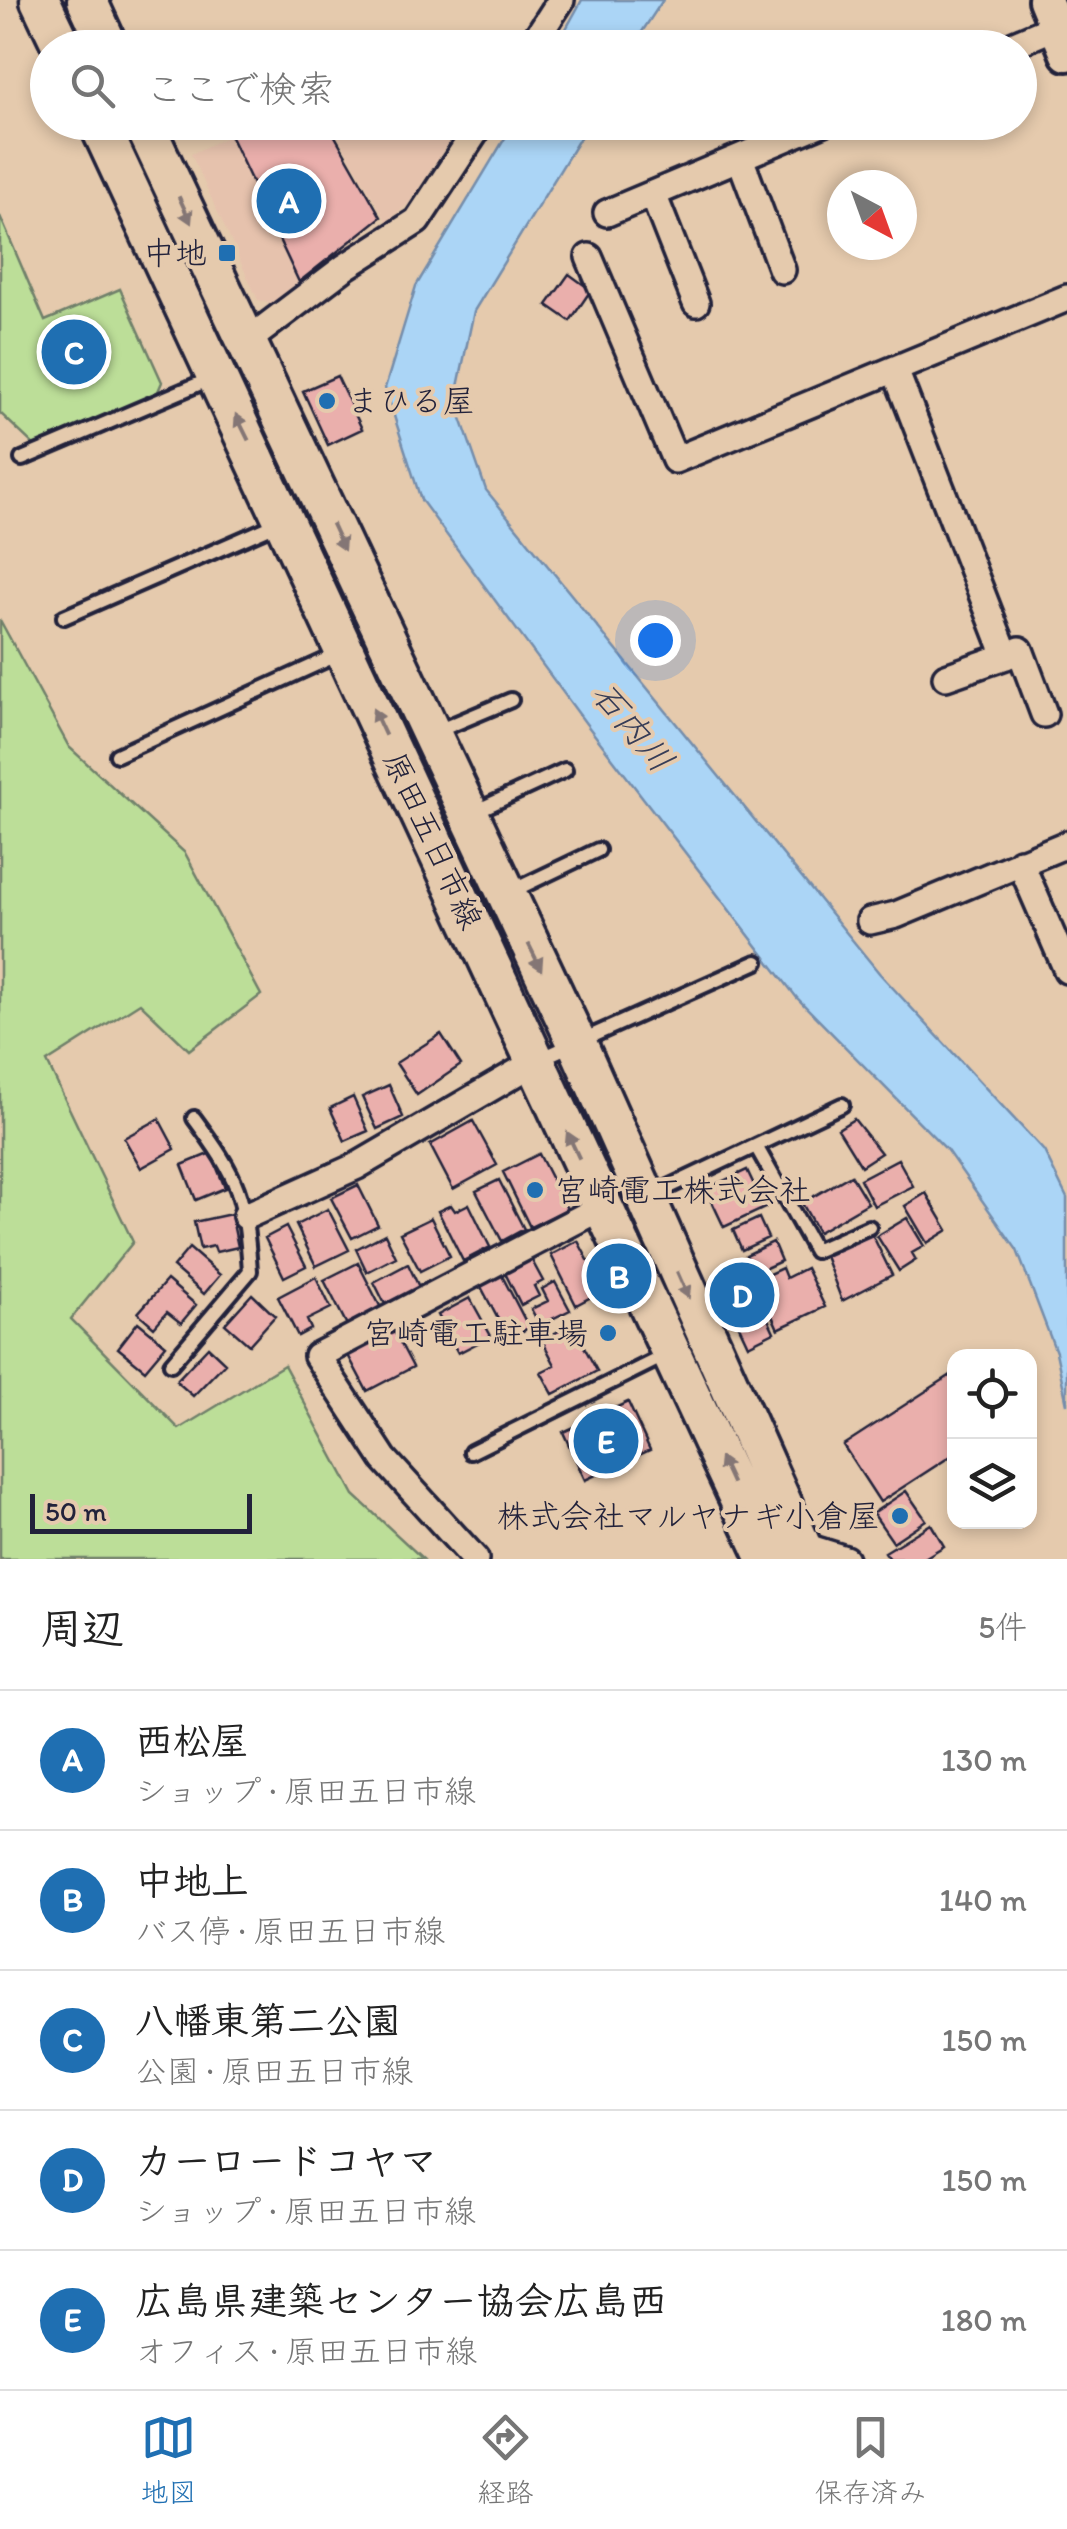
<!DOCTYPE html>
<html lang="ja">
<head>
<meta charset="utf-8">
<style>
  :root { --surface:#fff; --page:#f2f2f2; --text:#222; --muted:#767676; --line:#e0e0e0; --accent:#1f6fb2 }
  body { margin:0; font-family:Itim,"Klee One",sans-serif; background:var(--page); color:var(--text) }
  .controls { position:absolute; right:30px; bottom:30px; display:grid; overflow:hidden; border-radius:20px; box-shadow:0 5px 15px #0003 }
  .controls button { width:90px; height:90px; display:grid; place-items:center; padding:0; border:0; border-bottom:2px solid var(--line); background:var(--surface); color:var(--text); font:50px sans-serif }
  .compass { position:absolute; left:827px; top:170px; width:90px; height:90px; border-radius:50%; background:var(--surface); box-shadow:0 5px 15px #0003; rotate:139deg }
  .scale { position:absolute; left:30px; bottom:25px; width:222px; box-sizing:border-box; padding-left:10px; border:5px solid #22223b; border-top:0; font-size:28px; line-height:35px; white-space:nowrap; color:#22223b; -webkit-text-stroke:8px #e5caad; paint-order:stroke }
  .you { position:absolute; left:655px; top:640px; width:35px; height:35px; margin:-25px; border:8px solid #fff; border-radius:50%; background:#1a73e8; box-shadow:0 0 0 15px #1a73e833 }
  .badge { display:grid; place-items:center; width:65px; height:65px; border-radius:50%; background:var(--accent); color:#fff; font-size:32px; font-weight:700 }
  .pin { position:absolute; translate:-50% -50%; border:5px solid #fff; box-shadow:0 2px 10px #0006 }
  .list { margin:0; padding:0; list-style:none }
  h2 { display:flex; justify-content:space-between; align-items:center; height:130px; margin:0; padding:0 40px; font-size:42px }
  h2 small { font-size:32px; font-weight:400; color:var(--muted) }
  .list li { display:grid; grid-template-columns:65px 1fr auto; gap:30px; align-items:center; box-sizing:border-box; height:140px; padding:0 40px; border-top:2px solid var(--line) }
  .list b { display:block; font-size:38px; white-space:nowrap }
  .list p { margin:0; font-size:32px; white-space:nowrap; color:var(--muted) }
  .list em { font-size:32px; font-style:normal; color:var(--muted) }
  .icon { flex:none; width:55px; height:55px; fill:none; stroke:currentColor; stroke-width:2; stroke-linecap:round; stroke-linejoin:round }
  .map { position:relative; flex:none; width:1067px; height:1559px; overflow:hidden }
  .search { position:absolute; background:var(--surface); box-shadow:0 5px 15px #0003; left:30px; right:30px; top:30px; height:110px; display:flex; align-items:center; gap:25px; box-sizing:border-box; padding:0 35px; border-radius:55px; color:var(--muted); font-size:38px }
  .sheet { height:830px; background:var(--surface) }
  nav { display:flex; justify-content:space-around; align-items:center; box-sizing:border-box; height:140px; border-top:2px solid var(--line); background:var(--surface); font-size:28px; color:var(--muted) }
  nav a { display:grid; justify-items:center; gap:5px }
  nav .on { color:var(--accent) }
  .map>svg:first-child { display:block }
  .built { fill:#e6c2ad }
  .green { fill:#bcde98; stroke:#6f806a; stroke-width:2.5 }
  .water { fill:#abd5f6; stroke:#748dab; stroke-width:2.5 }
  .building { fill:#eaafac; stroke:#22223b; stroke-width:2.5 }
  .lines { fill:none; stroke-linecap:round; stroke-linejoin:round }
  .service-casing { stroke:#22223b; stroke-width:20 }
  .minor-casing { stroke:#22223b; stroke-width:32 }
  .tertiary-casing { stroke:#22223b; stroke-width:40 }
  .secondary-casing { stroke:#22223b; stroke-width:45 }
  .service { stroke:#e5caad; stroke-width:12 }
  .minor { stroke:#e5caad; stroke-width:25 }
  .tertiary { stroke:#e5caad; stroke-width:32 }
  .secondary { stroke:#e5caad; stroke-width:38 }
  .oneway { fill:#847674 }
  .poi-dot { fill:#1f6fb2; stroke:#e5caad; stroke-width:4 }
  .labels { text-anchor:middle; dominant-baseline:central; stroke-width:8; stroke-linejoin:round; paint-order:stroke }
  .poi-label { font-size:32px; fill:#22223b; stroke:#e5caad; text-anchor:end }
  .street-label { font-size:32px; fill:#22223b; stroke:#e5caad }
  .water-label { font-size:35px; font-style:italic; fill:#373d57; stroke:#e5caad }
</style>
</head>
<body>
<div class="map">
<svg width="1067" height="1559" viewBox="0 0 1067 1559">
  <rect width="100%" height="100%" fill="#e5caad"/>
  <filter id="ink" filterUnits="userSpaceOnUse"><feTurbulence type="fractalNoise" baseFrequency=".01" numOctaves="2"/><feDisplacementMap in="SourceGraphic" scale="20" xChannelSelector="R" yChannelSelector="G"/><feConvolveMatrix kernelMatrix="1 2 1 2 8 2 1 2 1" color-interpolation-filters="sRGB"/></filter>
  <g filter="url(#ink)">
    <!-- built -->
    <path class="built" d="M256,123H327L381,217L270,304L258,300L191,154Z
      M330,123H461L409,203L387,222Z"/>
    <!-- green -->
    <path class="green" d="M0,216L45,321L120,289L162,382L156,396L36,447L0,413Z
      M0,620L69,747L185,853L261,995L189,1050L140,1003L47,1062L133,1242L71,1319L179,1429L284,1365L354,1495L423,1559H0Z"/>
    <!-- water -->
    <path class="water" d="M582,0H663L632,47H556Z
      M514,123H589L474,311L455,401L486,490L880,974L1044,1151L1067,1198V1404L1056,1352L1017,1250L946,1149L797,998L587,725L421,500L385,388L416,286Z"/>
    <!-- building -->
    <path class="building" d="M256,122H327L381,217L299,282L230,135Z
      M569,274L591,290L570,321L547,305Z
      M337,376L362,429L328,445L303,391Z
      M441,1034L461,1065L417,1095L396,1063Z
      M389,1085L403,1117L377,1129L362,1097Z
      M353,1097L368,1131L345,1141L330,1108Z
      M159,1119L175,1149L141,1168L124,1138Z
      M854,1119L881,1153L861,1166L838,1129Z
      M473,1121L497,1165L453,1189L430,1145Z
      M211,1153L225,1188L196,1200L182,1165Z
      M539,1154L567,1209L530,1227L503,1172Z
      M898,1159L913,1186L874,1206L860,1179Z
      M747,1170L765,1208L724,1227L706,1189Z
      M851,1175L868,1203L818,1232L802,1203Z
      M499,1180L524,1229L502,1241L476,1191Z
      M358,1185L378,1225L352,1238L331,1198Z
      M926,1193L948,1230L927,1243L905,1206Z
      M469,1204L490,1247L463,1261L438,1211L451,1205L455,1211Z
      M328,1209L349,1250L316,1266L296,1225Z
      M231,1214L238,1247L216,1252L214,1246L200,1249L194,1222Z
      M431,1218L450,1256L420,1271L400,1233Z
      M759,1218L768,1238L742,1250L733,1230Z
      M907,1218L924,1246L912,1253L916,1260L899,1271L877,1236Z
      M286,1227L306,1266L284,1277L265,1238Z
      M871,1232L892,1275L842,1301L825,1256Z
      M385,1234L396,1257L367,1272L356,1249Z
      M578,1241L604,1290L576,1305L551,1255Z
      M773,1242L781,1261L755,1273L746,1255Z
      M189,1248L220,1275L204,1294L173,1267Z
      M530,1257L543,1281L534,1286L539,1296L521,1305L504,1271Z
      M358,1263L381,1308L347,1325L324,1280Z
      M408,1264L419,1287L385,1304L374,1282Z
      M782,1268L786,1278L806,1268L825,1307L778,1329L756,1280Z
      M499,1270L529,1328L508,1338L478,1281Z
      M747,1274L774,1332L748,1345L721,1287Z
      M316,1277L331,1308L307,1320L311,1329L298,1336L278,1297Z
      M167,1280L196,1305L181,1323L167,1312L154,1327L138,1313Z
      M555,1282L570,1310L540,1325L531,1309L548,1301L542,1289Z
      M252,1294L275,1316L249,1345L225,1324Z
      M470,1298L491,1336L458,1353L438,1315Z
      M138,1322L166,1345L145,1370L118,1348Z
      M572,1324L597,1371L553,1394L541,1372L555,1365L542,1340Z
      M394,1331L413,1367L367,1391L348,1355Z
      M208,1347L225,1363L193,1396L176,1381Z
      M954,1373V1454L880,1502L843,1445Z
      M628,1402L650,1450L585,1480L563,1432Z
      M906,1491L926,1520L893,1542L873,1513Z
      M931,1524L944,1546L923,1559H890L885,1552Z"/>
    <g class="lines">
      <defs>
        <path id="service" d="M22,459L215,377
          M64,617L279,523
          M435,732L511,700
          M117,755L339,654
          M472,813L565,770
          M510,892L598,850
          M540,1059L757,962
          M756,1146L815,1251L869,1227
          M650,1196L842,1105
          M171,1364L250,1271C245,1195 239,1179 194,1118
          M471,1452L668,1354"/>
        <path id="minor" d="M530,48L561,0
          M1005,48L1057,26
          M740,158L782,270
          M653,194L696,303
          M607,213L824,122
          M589,257L675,460L1067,298
          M246,342L345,267L417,221L482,122
          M895,370L1006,656L1020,650L1044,714
          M946,677L1006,656
          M1020,862L1067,970
          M870,921L896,915L1067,844
          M246,1216L357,1166L535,1062
          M792,1549L800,1545L845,1559
          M475,1559L384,1459L317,1356L602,1207"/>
        <path id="tertiary" d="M1045,0L1067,54"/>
        <path id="secondary" d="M40,0L63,48
          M87,0L109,48
          M98,122L767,1559
          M143,122L577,1043L807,1559"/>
      </defs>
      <!-- service casing -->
      <use href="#service" class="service-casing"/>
      <!-- minor casing -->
      <use href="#minor" class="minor-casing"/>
      <!-- tertiary casing -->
      <use href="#tertiary" class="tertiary-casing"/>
      <!-- secondary casing -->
      <use href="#secondary" class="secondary-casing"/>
      <!-- service -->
      <use href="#service" class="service"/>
      <!-- minor -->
      <use href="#minor" class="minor"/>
      <!-- tertiary -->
      <use href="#tertiary" class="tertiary"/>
      <!-- secondary -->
      <use href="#secondary" class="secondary"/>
    </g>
    <!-- one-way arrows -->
    <defs><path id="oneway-solid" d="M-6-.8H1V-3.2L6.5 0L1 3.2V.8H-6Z" transform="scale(2.5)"/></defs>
    <g class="oneway">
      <use href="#oneway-solid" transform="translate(185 210) rotate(65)"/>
      <use href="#oneway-solid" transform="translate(242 427) rotate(-116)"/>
      <use href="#oneway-solid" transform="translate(338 537) rotate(65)"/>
      <use href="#oneway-solid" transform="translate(379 722) rotate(-115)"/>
      <use href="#oneway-solid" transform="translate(535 957) rotate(64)"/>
      <use href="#oneway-solid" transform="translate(573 1145) rotate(-115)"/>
      <use href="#oneway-solid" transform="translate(683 1285) rotate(66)"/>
      <use href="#oneway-solid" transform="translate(726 1470) rotate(-115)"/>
    </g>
  </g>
  <!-- markers -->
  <g class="poi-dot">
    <rect x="217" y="243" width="20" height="20" rx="5"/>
    <circle cx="327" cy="401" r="10"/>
    <circle cx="535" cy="1190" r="10"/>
    <circle cx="608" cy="1333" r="10"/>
    <circle cx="900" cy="1516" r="10"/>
  </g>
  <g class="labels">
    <!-- poi labels -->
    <g class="poi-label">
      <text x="207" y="253">中地</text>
      <text x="347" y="401" text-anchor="start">まひる屋</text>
      <text x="555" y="1190" text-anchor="start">宮崎電工株式会社</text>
      <text x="588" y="1333">宮崎電工駐車場</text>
      <text x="880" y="1516">株式会社マルヤナギ小倉屋</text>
    </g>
    <!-- street labels -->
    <g class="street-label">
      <text transform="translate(433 840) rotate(65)">原田五日市線</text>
    </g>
    <!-- water labels -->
    <g class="water-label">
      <text transform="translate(633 727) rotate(50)">石内川</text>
    </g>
  </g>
</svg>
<div class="controls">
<button><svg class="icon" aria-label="locate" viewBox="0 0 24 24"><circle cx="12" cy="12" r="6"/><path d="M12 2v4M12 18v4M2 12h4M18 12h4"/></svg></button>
<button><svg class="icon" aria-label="layers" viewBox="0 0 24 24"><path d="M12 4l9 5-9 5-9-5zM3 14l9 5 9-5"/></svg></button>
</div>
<svg class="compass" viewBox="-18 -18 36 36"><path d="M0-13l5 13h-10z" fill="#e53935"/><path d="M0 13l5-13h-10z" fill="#767676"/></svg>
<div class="scale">50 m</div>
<div class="you"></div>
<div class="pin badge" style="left:289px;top:201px">A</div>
<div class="pin badge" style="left:619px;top:1276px">B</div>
<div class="pin badge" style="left:74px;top:352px">C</div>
<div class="pin badge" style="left:742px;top:1295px">D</div>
<div class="pin badge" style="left:606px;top:1441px">E</div>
<div class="search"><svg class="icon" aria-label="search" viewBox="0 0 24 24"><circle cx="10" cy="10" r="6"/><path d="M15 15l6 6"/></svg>ここで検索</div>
</div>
<section class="sheet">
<h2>周辺<small>5件</small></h2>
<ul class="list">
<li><span class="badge">A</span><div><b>西松屋</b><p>ショップ · 原田五日市線</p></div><em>130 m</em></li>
<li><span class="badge">B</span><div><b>中地上</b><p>バス停 · 原田五日市線</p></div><em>140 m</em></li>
<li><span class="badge">C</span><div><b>八幡東第二公園</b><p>公園 · 原田五日市線</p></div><em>150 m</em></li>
<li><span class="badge">D</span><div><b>カーロードコヤマ</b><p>ショップ · 原田五日市線</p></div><em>150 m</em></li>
<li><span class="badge">E</span><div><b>広島県建築センター協会広島西</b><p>オフィス · 原田五日市線</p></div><em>180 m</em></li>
</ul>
</section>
<nav>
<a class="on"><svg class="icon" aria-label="map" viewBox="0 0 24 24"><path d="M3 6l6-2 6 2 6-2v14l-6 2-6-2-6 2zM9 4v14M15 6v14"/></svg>地図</a>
<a><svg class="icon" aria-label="directions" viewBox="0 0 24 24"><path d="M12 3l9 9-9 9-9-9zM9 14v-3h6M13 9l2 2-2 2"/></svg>経路</a>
<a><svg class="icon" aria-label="saved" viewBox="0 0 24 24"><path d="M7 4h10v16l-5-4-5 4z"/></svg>保存済み</a>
</nav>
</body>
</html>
